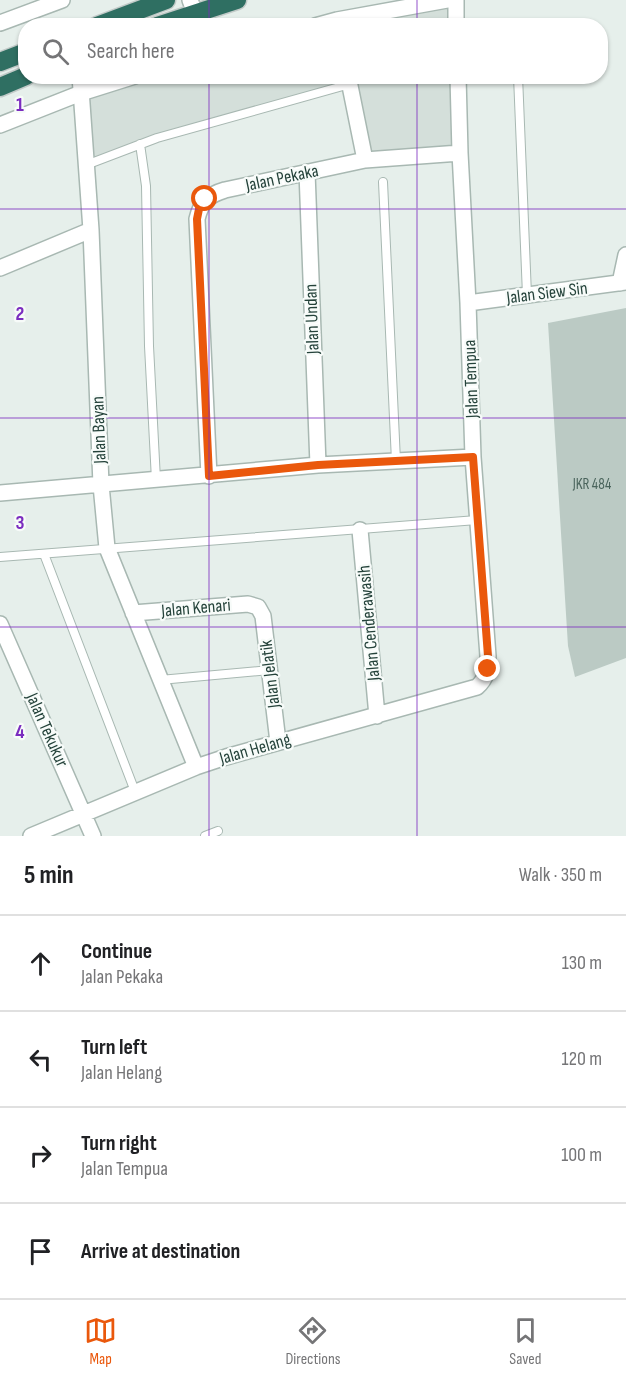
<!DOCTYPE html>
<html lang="en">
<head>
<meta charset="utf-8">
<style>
  :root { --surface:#fff; --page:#f6f6f6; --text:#202124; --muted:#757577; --line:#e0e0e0; --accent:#ea580c }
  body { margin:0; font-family:"Sofia Sans Condensed",sans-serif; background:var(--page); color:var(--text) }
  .stop { position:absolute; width:18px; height:18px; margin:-14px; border:4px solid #ea580c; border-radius:50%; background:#fff }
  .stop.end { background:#ea580c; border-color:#fff; box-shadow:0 2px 6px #0008 }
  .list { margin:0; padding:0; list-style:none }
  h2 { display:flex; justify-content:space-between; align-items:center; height:78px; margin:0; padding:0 24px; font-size:26px }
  h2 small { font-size:20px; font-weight:400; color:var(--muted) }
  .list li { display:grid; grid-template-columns:39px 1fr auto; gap:18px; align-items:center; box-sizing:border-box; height:96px; padding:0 24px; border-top:2px solid var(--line) }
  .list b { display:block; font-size:22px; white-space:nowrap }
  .list p { margin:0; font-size:20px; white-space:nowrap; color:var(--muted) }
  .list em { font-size:20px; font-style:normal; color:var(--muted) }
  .icon { flex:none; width:33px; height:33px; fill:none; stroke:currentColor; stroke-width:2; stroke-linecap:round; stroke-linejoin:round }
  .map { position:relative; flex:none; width:626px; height:836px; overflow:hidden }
  .search { position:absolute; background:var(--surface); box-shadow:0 2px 4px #0004; left:18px; right:18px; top:18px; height:66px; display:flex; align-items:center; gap:15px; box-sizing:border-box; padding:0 21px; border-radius:24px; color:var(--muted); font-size:22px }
  .sheet { height:462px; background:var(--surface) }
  nav { display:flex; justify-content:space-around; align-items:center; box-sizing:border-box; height:84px; border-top:2px solid var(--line); background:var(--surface); font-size:16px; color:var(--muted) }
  nav a { display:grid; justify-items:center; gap:3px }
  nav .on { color:var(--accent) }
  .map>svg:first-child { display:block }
  .built { fill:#d4dfda }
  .building { fill:#bbcac4 }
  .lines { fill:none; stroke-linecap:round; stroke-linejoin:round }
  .lane-casing { stroke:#a8b8b2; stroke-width:10 }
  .street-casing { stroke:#a8b8b2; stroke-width:18 }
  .highway-casing { stroke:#c2cac8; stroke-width:21 }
  .lane { stroke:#fff; stroke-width:8 }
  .street { stroke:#fff; stroke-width:15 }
  .highway { stroke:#2f6f62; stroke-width:18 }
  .route { stroke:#ea580c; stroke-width:8 }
  .grid { fill:none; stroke:#7b2cbf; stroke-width:1.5; stroke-opacity:0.55 }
  .labels { text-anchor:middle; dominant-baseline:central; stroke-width:4.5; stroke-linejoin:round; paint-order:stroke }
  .number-label { font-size:15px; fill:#4a645c }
  .street-label { font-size:18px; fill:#24423a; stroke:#f7fbf9 }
  .grid-label { font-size:20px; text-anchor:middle; font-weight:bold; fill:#7b2cbf; stroke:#f7fbf9; stroke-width:4.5; stroke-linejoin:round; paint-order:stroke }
</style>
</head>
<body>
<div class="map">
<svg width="626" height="836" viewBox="0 0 626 836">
  <rect width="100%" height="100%" fill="#e6efeb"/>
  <!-- built -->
  <path class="built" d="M460,0L461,25L292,26L336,13Z
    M116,76L462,77L465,148L369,153L356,86L159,141L79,173L72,89Z"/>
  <!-- building -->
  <path class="building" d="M626,308V658L575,677L568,646L548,323Z"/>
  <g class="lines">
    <defs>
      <path id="lane" d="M518,76L527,295
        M140,144L146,186L149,346L156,480
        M86,165L157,138L350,84
        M383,182L396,461
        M44,554L136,794
        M0,557L477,520
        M160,680L270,670
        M205,836L218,831"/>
      <path id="street" d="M190,0L195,13
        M456,0V26
        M0,23L62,0
        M315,26L337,20L447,0
        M80,76L91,230L101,485L107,548L196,767
        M348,76L365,160
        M0,125L81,93L135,76
        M307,172L318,465
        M0,268L91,230
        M620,283L626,255
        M468,303L626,282
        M209,476L197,219C201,202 208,195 225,190L365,160L460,153
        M0,493L318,465L473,457
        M360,530L377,716
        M133,613L248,604L258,607L263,616L278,742
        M0,624L93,836
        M31,836L196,767L226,757L477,687C487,678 488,669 488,656L473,457L468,303L460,153L458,76"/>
      <path id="highway" d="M97,26L166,0
        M157,26L237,0
        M0,62L26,52
        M0,87L26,76"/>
    </defs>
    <!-- lane casing -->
    <use href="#lane" class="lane-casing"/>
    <!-- street casing -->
    <use href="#street" class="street-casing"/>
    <!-- highway casing -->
    <use href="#highway" class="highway-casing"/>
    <!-- lane -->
    <use href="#lane" class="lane"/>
    <!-- street -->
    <use href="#street" class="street"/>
    <!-- highway -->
    <use href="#highway" class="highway"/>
  </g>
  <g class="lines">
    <!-- route -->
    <path class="route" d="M205,199L199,209L197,219L209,476L318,465L473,457L488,656V669"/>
  </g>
  <!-- grid -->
  <path class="grid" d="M209,0V26M417,0V26M209,76V836M417,76V836M0,209H626M0,418H626M0,627H626"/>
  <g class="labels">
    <!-- number labels -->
    <g class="number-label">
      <text x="592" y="484">JKR 484</text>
    </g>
    <!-- street labels -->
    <g class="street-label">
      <text transform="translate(282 178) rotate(-12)">Jalan Pekaka</text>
      <text transform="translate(547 293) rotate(-7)">Jalan Siew Sin</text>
      <text transform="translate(312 319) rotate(-92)">Jalan Undan</text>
      <text transform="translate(471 379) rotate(-92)">Jalan Tempua</text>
      <text transform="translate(99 430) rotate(-92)">Jalan Bayan</text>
      <text transform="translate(196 608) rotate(-5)">Jalan Kenari</text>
      <text transform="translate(369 623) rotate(-95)">Jalan Cenderawasih</text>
      <text transform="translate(270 674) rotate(-97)">Jalan Jelatik</text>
      <text transform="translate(47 730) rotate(66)">Jalan Tekukur</text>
      <text transform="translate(255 749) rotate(-16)">Jalan Helang</text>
    </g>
  </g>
  <g class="grid-label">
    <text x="20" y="111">1</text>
    <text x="20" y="320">2</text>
    <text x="20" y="529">3</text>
    <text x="20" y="738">4</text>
  </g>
</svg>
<div class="stop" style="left:205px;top:199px"></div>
<div class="stop end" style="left:488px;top:669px"></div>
<div class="search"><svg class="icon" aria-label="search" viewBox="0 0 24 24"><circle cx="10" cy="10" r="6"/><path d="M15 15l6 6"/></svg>Search here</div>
</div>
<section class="sheet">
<h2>5 min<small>Walk · 350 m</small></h2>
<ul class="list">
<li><svg class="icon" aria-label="ahead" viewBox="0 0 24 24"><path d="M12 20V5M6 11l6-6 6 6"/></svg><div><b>Continue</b><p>Jalan Pekaka</p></div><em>130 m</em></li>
<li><svg class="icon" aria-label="left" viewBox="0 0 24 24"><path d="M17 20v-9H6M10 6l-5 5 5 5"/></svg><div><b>Turn left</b><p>Jalan Helang</p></div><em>120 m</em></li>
<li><svg class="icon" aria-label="right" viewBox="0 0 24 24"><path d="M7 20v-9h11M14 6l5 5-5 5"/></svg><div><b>Turn right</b><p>Jalan Tempua</p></div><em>100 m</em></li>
<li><svg class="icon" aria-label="arrive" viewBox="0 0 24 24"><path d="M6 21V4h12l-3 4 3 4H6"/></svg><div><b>Arrive at destination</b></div></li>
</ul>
</section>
<nav>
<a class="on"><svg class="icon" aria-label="map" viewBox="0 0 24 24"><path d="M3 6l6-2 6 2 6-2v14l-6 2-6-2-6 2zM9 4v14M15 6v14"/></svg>Map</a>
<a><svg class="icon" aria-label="directions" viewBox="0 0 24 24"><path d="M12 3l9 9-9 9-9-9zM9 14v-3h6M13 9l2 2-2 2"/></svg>Directions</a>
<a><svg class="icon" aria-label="saved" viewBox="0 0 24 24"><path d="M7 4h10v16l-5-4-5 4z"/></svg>Saved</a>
</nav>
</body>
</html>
